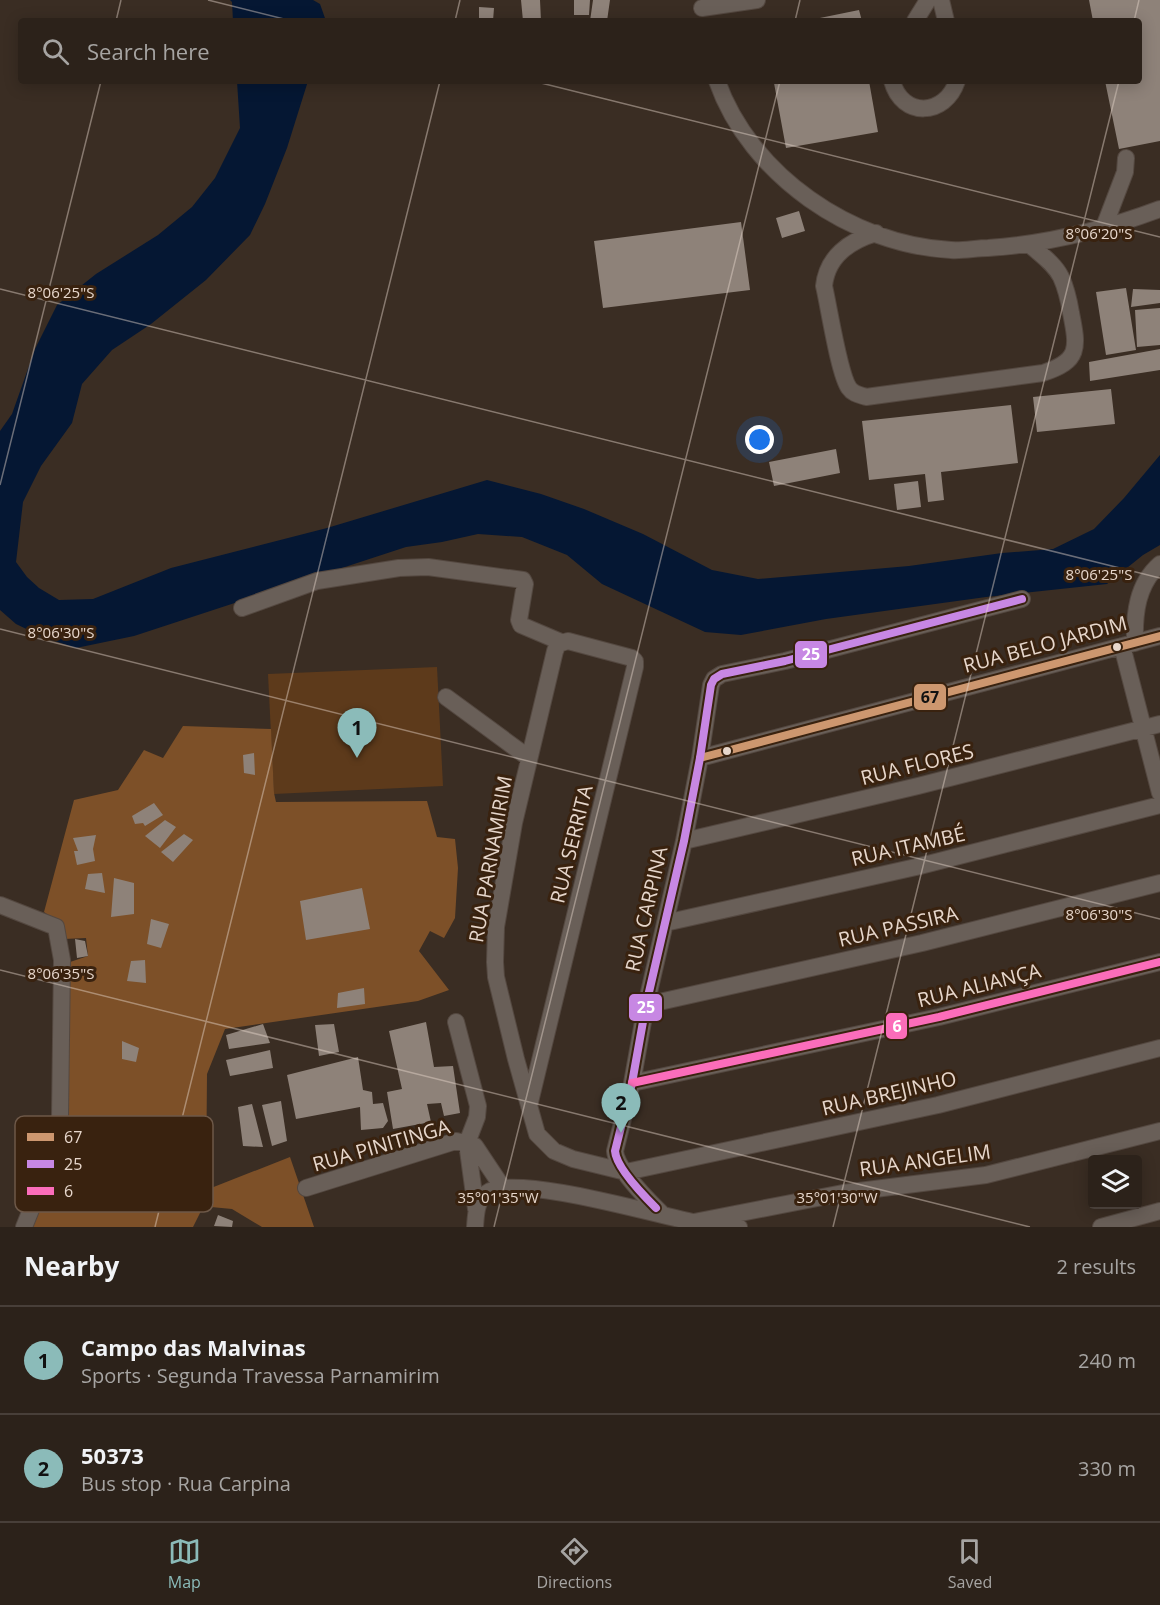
<!DOCTYPE html>
<html lang="en">
<head>
<meta charset="utf-8">
<style>
  :root { --surface:#2c221a; --page:#382f27; --text:#f1f3f6; --muted:#a6a4a2; --line:#483f39; --accent:#8bbbb9 }
  body { margin:0; font-family:"Open Sans",sans-serif; background:var(--page); color:var(--text) }
  .controls { position:absolute; right:18px; bottom:18px; display:grid; overflow:hidden; border-radius:6px; box-shadow:0 3px 15px #0003 }
  .controls button { width:54px; height:54px; display:grid; place-items:center; padding:0; border:0; border-bottom:2px solid var(--line); background:var(--surface); color:var(--text); font:30px sans-serif }
  .you { position:absolute; left:760px; top:440px; width:21px; height:21px; margin:-15px; border:4px solid #fff; border-radius:50%; background:#1a73e8; box-shadow:0 0 0 9px #1a73e833 }
  .badge { display:grid; place-items:center; width:39px; height:39px; border-radius:50%; background:var(--accent); color:#111; font-size:20px; font-weight:700 }
  .pin { position:absolute; translate:-50% -50px; filter:drop-shadow(0 2px 3px #0008) }
  .pin::after { content:''; position:absolute; top:32px; width:21px; height:18px; background:inherit; clip-path:polygon(0 0,100% 0,50% 100%) }
  .list { margin:0; padding:0; list-style:none }
  h2 { display:flex; justify-content:space-between; align-items:center; height:78px; margin:0; padding:0 24px; font-size:26px }
  h2 small { font-size:20px; font-weight:400; color:var(--muted) }
  .list li { display:grid; grid-template-columns:39px 1fr auto; gap:18px; align-items:center; box-sizing:border-box; height:108px; padding:0 24px; border-top:2px solid var(--line) }
  .list b { display:block; font-size:22px; white-space:nowrap }
  .list p { margin:0; font-size:20px; white-space:nowrap; color:var(--muted) }
  .list em { font-size:20px; font-style:normal; color:var(--muted) }
  .icon { flex:none; width:33px; height:33px; fill:none; stroke:currentColor; stroke-width:2; stroke-linecap:round; stroke-linejoin:round }
  .map { position:relative; flex:none; width:1160px; height:1227px; overflow:hidden }
  .search { position:absolute; background:var(--surface); box-shadow:0 3px 15px #0003; left:18px; right:18px; top:18px; height:66px; display:flex; align-items:center; gap:15px; box-sizing:border-box; padding:0 21px; border-radius:6px; color:var(--muted); font-size:22px }
  .sheet { height:294px; background:var(--surface) }
  nav { display:flex; justify-content:space-around; align-items:center; box-sizing:border-box; height:84px; border-top:2px solid var(--line); background:var(--surface); font-size:16px; color:var(--muted) }
  nav a { display:grid; justify-items:center; gap:3px }
  nav .on { color:var(--accent) }
  .map>svg:first-child { display:block }
  .green { fill:#5d3a1b }
  .forest { fill:#7d5028 }
  .water { fill:#051733 }
  .building { fill:#8e8279 }
  .lines { fill:none; stroke-linecap:round; stroke-linejoin:round }
  .minor-casing { stroke:#544840; stroke-width:18 }
  .minor { stroke:#695f58; stroke-width:16 }
  .bus-1-casing { stroke:#39220f; stroke-width:12 }
  .bus-2-casing { stroke:#39220f; stroke-width:12 }
  .bus-3-casing { stroke:#39220f; stroke-width:12 }
  .bus-1 { stroke:#cd976f; stroke-width:8 }
  .bus-2 { stroke:#c787e3; stroke-width:8 }
  .bus-3 { stroke:#fb6dba; stroke-width:8 }
  .ticks { fill:none; stroke:#e7d7cc; stroke-width:1.5; stroke-opacity:0.45 }
  .bus-dot { fill:#e7d7cc; stroke:#39220f; stroke-width:2 }
  .labels { text-anchor:middle; dominant-baseline:central; stroke-width:6; stroke-linejoin:round; paint-order:stroke }
  .street-label { font-size:20px; fill:#e7d7cc; stroke:#39220f }
  .key { fill:#39220f; stroke:#6d5848; stroke-width:1.5 }
  .key-label { font-size:16px; fill:#e7d7cc }
  .ticks-label { font-size:15px; text-anchor:middle; fill:#e7d7cc; stroke:#39220f; stroke-width:6; stroke-linejoin:round; paint-order:stroke }
  .line-badge { stroke:#39220f; stroke-width:2 }
  .badge-label { font-size:16px; text-anchor:middle; font-weight:bold; fill:#fff }
  .pale-badge-label { font-size:16px; text-anchor:middle; font-weight:bold; fill:#111 }
</style>
</head>
<body>
<div class="map">
<svg width="1160" height="1227" viewBox="0 0 1160 1227">
  <rect width="100%" height="100%" fill="#3a2d23"/>
  <!-- green -->
  <path class="green" d="M437,667L443,786L274,794L268,674Z"/>
  <!-- forest -->
  <path class="forest" d="M183,726L271,729L274,793L276,802L427,801L437,837L455,839L458,868L455,918L444,938L430,931L419,951L449,990L418,1001L225,1029L207,1074L206,1190L290,1157L314,1227H262L232,1209L211,1207L206,1192L205,1203L193,1227H29L66,1115L70,1007L67,963L88,956L86,938L64,939L59,923L44,912L74,800L118,790L144,750L163,758Z"/>
  <!-- water -->
  <path class="water" d="M230,0H313L320,4L326,21H233L232,2Z
    M237,81H308L287,148L265,204L250,235L206,280L151,324L112,350L82,384L72,423L41,466L23,502L16,562L27,577L39,588L59,600L93,599L171,568L327,528L487,480L541,494L584,509L643,534L712,570L758,579L909,566L1002,553L1053,549L1094,529L1124,498L1160,455V545L1143,555L1107,584L986,597L826,619L741,635L705,632L602,584L567,555L522,537L478,534L442,542L406,547L134,636L76,648L43,637L16,624L0,610V431L12,414L35,349L57,305L96,274L158,235L192,207L215,178L240,128Z"/>
  <!-- building -->
  <path class="building" d="M521,0H540L541,21H523Z
    M574,0H590L589,15H574Z
    M593,0H610L607,21H590Z
    M1089,0H1160V141L1119,149L1105,81H1139V21H1093Z
    M479,7L494,8L493,21H479Z
    M859,10L862,21H810V20Z
    M788,81H869L878,132L786,148L774,83Z
    M799,211L805,231L782,238L776,218Z
    M741,222L750,290L603,308L594,241Z
    M1126,288L1136,350L1106,355L1096,292Z
    M1133,289L1160,290V303L1131,307Z
    M1160,308V345L1137,347L1135,310Z
    M1160,349V370L1090,381L1089,362Z
    M1111,389L1115,424L1037,432L1033,397Z
    M1011,405L1018,463L941,472L944,500L928,502L925,474L869,480L862,421Z
    M836,449L840,473L774,486L769,462Z
    M918,481L921,507L897,510L894,484Z
    M254,753L255,775L244,773L243,755Z
    M154,803L163,815L145,826L143,823L135,824L132,816Z
    M165,820L176,827L160,848L145,836Z
    M184,834L193,840L173,862L161,852Z
    M96,835L93,849L95,861L77,865L74,851H78L73,838Z
    M102,873L105,893L85,889L88,874Z
    M114,878L134,883V914L111,917Z
    M362,888L370,929L306,940L300,901Z
    M151,919L169,924L161,948L147,944Z
    M75,939L85,941L88,956L77,958Z
    M145,960L146,983L127,981L131,961Z
    M364,988L365,1004L337,1008L338,993Z
    M426,1022L434,1067L453,1066L460,1113L444,1116L441,1103L427,1104L431,1122L393,1129L387,1092L402,1089L389,1031Z
    M263,1024L270,1043L229,1049L226,1035Z
    M334,1024L339,1052L319,1056L315,1025Z
    M122,1041L139,1048L136,1062L122,1059Z
    M270,1050L273,1068L230,1076L226,1060Z
    M358,1057L363,1090L372,1092L373,1104L383,1103L388,1121L383,1128L361,1130L360,1107L296,1119L287,1075Z
    M281,1101L287,1141L272,1146L262,1105Z
    M252,1104L263,1147L243,1146L238,1107Z
    M218,1215L233,1221L232,1227L214,1226Z"/>
  <g class="lines">
    <defs>
      <path id="minor" d="M941,0L946,21
        M702,8L757,0
        M915,21L928,0
        M717,81C750,175 852,245 951,250C963,251 976,248 988,248C1047,244 1104,230 1160,209
        M892,81C902,118 945,117 957,81
        M1104,227L1125,172L1126,158
        M876,233C849,241 827,257 824,286C829,307 839,374 849,388C853,394 860,395 866,397L1043,373C1080,361 1078,348 1071,313C1069,301 1066,288 1061,277C1054,263 1040,254 1029,244
        M242,608L317,581L399,568L428,567L523,580L525,584L519,620L521,625L561,642
        M1135,643C1134,614 1137,584 1160,564
        M1122,646L1160,793
        M446,697L529,758
        M700,758L1160,636
        M684,841L918,786L1160,724
        M0,905L56,927L62,960L60,1118L47,1170L24,1227
        M665,923L916,867L1160,805
        M646,1005L922,943L1160,883
        M456,1022L478,1106L477,1117L467,1143L476,1209
        M632,1083L939,1017L1160,962
        M529,1106L635,667V661L632,658L568,641L558,644L555,651L514,823L496,927L495,962L496,977L516,1059L537,1134L554,1151L573,1159L626,1172L938,1105L1160,1048
        M306,1188L456,1141L475,1146L503,1188
        M662,1214C649,1201 616,1169 615,1151L632,1083L646,1005L684,841L700,758L711,685L714,679L722,674L785,661L1022,599
        M694,1222L843,1193L986,1175L1160,1131
        M475,1227C476,1213 476,1198 490,1191C523,1176 653,1214 693,1222C708,1224 724,1225 739,1227
        M1101,1227L1160,1211"/>
    </defs>
    <!-- minor casing -->
    <use href="#minor" class="minor-casing"/>
    <!-- minor -->
    <use href="#minor" class="minor"/>
    <defs>
      <path id="bus-1" d="M700,758L1160,636"/>
      <path id="bus-2" d="M656,1208C644,1196 616,1167 615,1151L632,1083L646,1005L684,841L700,758L711,685L714,679L722,674L785,661L1022,599"/>
      <path id="bus-3" d="M632,1083L939,1017L1160,962"/>
    </defs>
    <!-- bus-1 casing -->
    <use href="#bus-1" class="bus-1-casing"/>
    <!-- bus-2 casing -->
    <use href="#bus-2" class="bus-2-casing"/>
    <!-- bus-3 casing -->
    <use href="#bus-3" class="bus-3-casing"/>
    <!-- bus-1 -->
    <use href="#bus-1" class="bus-1"/>
    <!-- bus-2 -->
    <use href="#bus-2" class="bus-2"/>
    <!-- bus-3 -->
    <use href="#bus-3" class="bus-3"/>
  </g>
  <!-- ticks -->
  <path class="ticks" d="M208,0L292,21M116,21L121,0M455,21L460,0M795,21L800,0M1134,21L1139,0M533,81L1160,237M0,289L1160,578M0,485L101,81M0,629L1160,919M0,970L1030,1227M155,1227L440,81M494,1227L780,81M833,1227L1119,81"/>
  <!-- markers -->
  <g class="bus-dot">
    <circle cx="1117" cy="647" r="5"/>
    <circle cx="727" cy="751" r="5"/>
  </g>
  <g class="labels">
    <!-- street labels -->
    <g class="street-label">
      <text transform="translate(1045 644) rotate(-15)">RUA BELO JARDIM</text>
      <text transform="translate(917 764) rotate(-14)">RUA FLORES</text>
      <text transform="translate(571 844) rotate(-76)">RUA SERRITA</text>
      <text transform="translate(908 846) rotate(-13)">RUA ITAMBÉ</text>
      <text transform="translate(490 859) rotate(-80)">RUA PARNAMIRIM</text>
      <text transform="translate(646 909) rotate(-77)">RUA CARPINA</text>
      <text transform="translate(898 926) rotate(-13)">RUA PASSIRA</text>
      <text transform="translate(979 985) rotate(-14)">RUA ALIANÇA</text>
      <text transform="translate(889 1093) rotate(-13)">RUA BREJINHO</text>
      <text transform="translate(381 1145) rotate(-16)">RUA PINITINGA</text>
      <text transform="translate(925 1160) rotate(-8)">RUA ANGELIM</text>
    </g>
  </g>
  <!-- legend -->
  <rect x="15" y="1116" width="198" height="96" rx="9" class="key"/>
  <rect x="27" y="1133" width="27" height="8" fill="#cd976f"/>
  <rect x="27" y="1160" width="27" height="8" fill="#c787e3"/>
  <rect x="27" y="1187" width="27" height="8" fill="#fb6dba"/>
  <g class="key-label">
    <text x="64" y="1143">67</text>
    <text x="64" y="1170">25</text>
    <text x="64" y="1197">6</text>
  </g>
  <g class="ticks-label">
    <text x="1099" y="239">8°06'20"S</text>
    <text x="61" y="298">8°06'25"S</text>
    <text x="1099" y="580">8°06'25"S</text>
    <text x="61" y="638">8°06'30"S</text>
    <text x="1099" y="920">8°06'30"S</text>
    <text x="61" y="979">8°06'35"S</text>
    <text x="498" y="1203">35°01'35"W</text>
    <text x="837" y="1203">35°01'30"W</text>
  </g>
  <g class="line-badge">
    <rect x="794" y="640" width="34" height="29" rx="6" fill="#c787e3"/>
    <rect x="913" y="683" width="34" height="28" rx="6" fill="#cd976f"/>
    <rect x="628" y="993" width="35" height="29" rx="6" fill="#c787e3"/>
    <rect x="885" y="1012" width="23" height="28" rx="6" fill="#fb6dba"/>
  </g>
  <g class="badge-label">
    <text x="811" y="660">25</text>
    <text x="646" y="1013">25</text>
    <text x="897" y="1032">6</text>
  </g>
  <g class="pale-badge-label">
    <text x="930" y="703">67</text>
  </g>
</svg>
<div class="controls">
<button><svg class="icon" aria-label="layers" viewBox="0 0 24 24"><path d="M12 4l9 5-9 5-9-5zM3 14l9 5 9-5"/></svg></button>
</div>
<div class="you"></div>
<div class="pin badge" style="left:357px;top:758px">1</div>
<div class="pin badge" style="left:621px;top:1133px">2</div>
<div class="search"><svg class="icon" aria-label="search" viewBox="0 0 24 24"><circle cx="10" cy="10" r="6"/><path d="M15 15l6 6"/></svg>Search here</div>
</div>
<section class="sheet">
<h2>Nearby<small>2 results</small></h2>
<ul class="list">
<li><span class="badge">1</span><div><b>Campo das Malvinas</b><p>Sports · Segunda Travessa Parnamirim</p></div><em>240 m</em></li>
<li><span class="badge">2</span><div><b>50373</b><p>Bus stop · Rua Carpina</p></div><em>330 m</em></li>
</ul>
</section>
<nav>
<a class="on"><svg class="icon" aria-label="map" viewBox="0 0 24 24"><path d="M3 6l6-2 6 2 6-2v14l-6 2-6-2-6 2zM9 4v14M15 6v14"/></svg>Map</a>
<a><svg class="icon" aria-label="directions" viewBox="0 0 24 24"><path d="M12 3l9 9-9 9-9-9zM9 14v-3h6M13 9l2 2-2 2"/></svg>Directions</a>
<a><svg class="icon" aria-label="saved" viewBox="0 0 24 24"><path d="M7 4h10v16l-5-4-5 4z"/></svg>Saved</a>
</nav>
</body>
</html>
